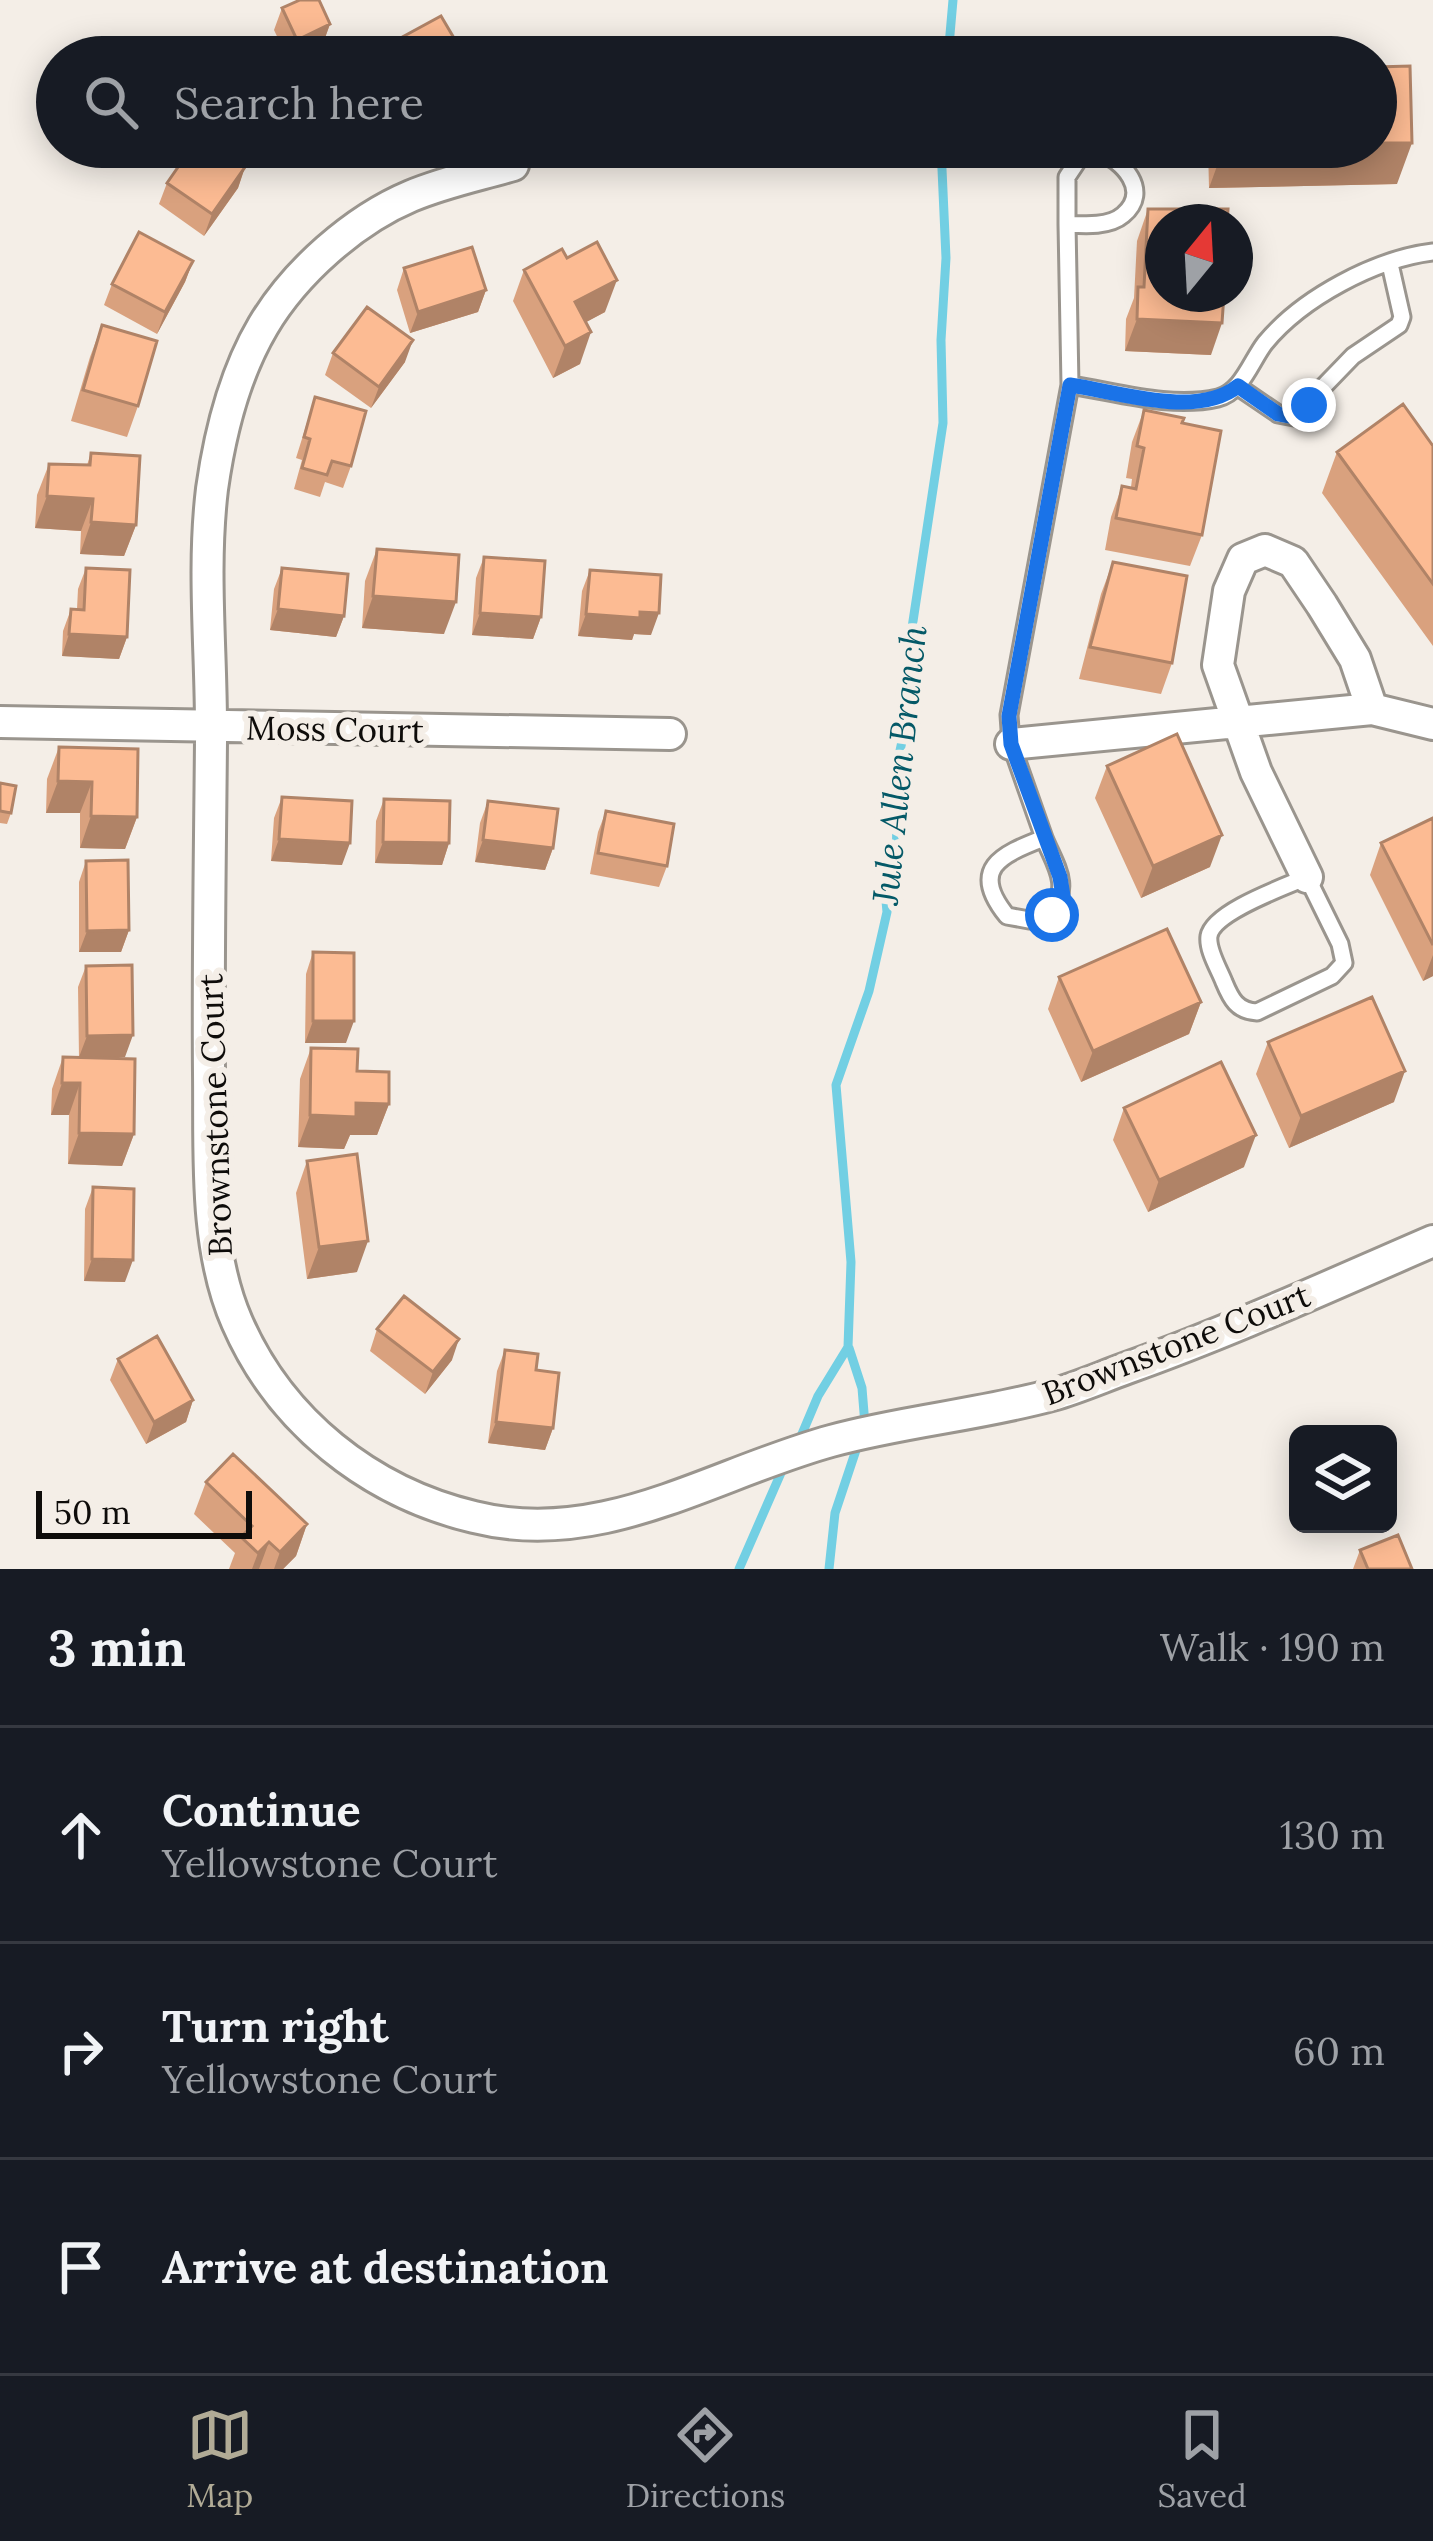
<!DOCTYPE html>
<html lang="en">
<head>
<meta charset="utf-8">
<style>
  :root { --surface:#171b24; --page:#20242c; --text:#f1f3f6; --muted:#9ea1a6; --line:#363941; --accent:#b1ab96 }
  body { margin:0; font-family:Lora,serif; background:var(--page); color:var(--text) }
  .controls { position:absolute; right:36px; bottom:36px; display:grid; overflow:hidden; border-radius:18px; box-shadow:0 6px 30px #0003 }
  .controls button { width:108px; height:108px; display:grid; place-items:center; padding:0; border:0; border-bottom:3px solid var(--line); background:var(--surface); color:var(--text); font:60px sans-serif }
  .compass { position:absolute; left:1145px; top:204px; width:108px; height:108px; border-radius:50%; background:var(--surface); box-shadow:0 6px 30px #0003; rotate:18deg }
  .scale { position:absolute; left:36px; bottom:30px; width:216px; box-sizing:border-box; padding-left:12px; border:6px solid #0e0c0a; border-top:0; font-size:33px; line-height:42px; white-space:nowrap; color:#0e0c0a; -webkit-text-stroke:9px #f4eee7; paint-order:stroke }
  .stop { position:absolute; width:36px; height:36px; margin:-27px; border:9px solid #1a73e8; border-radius:50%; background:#fff }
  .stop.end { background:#1a73e8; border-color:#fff; box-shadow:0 3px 12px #0008 }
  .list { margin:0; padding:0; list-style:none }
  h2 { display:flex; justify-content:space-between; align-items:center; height:156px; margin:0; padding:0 48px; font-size:51px }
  h2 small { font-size:39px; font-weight:400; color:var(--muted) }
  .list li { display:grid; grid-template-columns:78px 1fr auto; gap:36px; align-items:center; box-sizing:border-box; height:216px; padding:0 48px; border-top:3px solid var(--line) }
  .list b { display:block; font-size:45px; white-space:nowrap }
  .list p { margin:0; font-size:39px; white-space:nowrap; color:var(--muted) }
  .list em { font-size:39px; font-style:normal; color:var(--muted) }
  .icon { flex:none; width:66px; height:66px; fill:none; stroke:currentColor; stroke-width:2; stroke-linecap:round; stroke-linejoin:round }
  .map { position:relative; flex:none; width:1433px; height:1569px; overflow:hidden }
  .search { position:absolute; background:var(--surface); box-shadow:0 6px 30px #0003; left:36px; right:36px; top:36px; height:132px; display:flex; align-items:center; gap:30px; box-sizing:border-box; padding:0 42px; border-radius:66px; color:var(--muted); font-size:45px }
  .sheet { height:804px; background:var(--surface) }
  nav { display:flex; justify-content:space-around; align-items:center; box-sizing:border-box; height:168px; border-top:3px solid var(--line); background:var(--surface); font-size:33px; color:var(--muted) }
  nav a { display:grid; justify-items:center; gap:6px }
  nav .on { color:var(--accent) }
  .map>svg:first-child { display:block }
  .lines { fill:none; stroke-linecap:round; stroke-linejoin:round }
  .stream { stroke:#72cfe3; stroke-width:9 }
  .lane-casing { stroke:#9a958e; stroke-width:21 }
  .street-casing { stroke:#9a958e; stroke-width:36 }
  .lane { stroke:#fff; stroke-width:15 }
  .street { stroke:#fff; stroke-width:30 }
  .wall { fill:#d9a17e }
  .shaded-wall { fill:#b08367 }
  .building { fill:#fcbb93; stroke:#b08367; stroke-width:3 }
  .route { stroke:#1a73e8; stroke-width:15 }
  .labels { text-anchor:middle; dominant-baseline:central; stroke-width:12; stroke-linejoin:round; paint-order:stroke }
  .street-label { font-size:33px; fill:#0e0c0a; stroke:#f4eee7 }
  .water-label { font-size:36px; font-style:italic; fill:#045967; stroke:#f4eee7 }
</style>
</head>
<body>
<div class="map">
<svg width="1433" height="1569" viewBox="0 0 1433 1569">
  <rect width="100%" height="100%" fill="#f4eee7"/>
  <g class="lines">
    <!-- stream -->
    <path class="stream" d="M948,57L953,0
      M849,1348L862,1388L865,1425
      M799,1441L818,1396L848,1347L851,1262L836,1085L869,991L887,912L886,901L896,870L898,760L907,718L910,641L943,423L941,340L946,258L941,147
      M739,1569L784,1466
      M829,1569L835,1513L859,1441"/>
    <defs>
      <path id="lane" d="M1098,151C1122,160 1152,191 1123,215C1109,227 1084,225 1067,224V177L1081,156Z
        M1070,385C1117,392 1171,409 1218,398C1242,392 1251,361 1265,343C1302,298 1375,259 1433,252
        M1237,386L1278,414L1294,417L1353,356L1399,325L1402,317L1390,264
        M1044,838L1011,744L1009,715L1070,385L1067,224
        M1044,838C1057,869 1070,883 1052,915L1029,920L1007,916C969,869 1000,855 1044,838Z
        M1307,877L1340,944L1344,963L1332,976L1257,1012C1237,1011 1231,999 1224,982C1219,969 1207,950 1209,936C1213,912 1284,887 1307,877Z"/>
      <path id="street" d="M513,165C479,175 444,182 411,196C354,220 295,272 263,326C234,375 220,432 212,489C202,572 212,658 211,741C210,852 208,962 209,1073C210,1153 204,1247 237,1322C280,1421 369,1492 474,1517C602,1549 711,1474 831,1441C904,1421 979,1415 1052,1395C1077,1388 1102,1377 1127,1368C1231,1331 1331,1285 1433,1241
        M0,722L670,734
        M1011,744L1372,709
        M1307,877L1256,772L1218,665L1229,591L1243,559L1265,550L1293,562L1322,605L1355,659L1372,709L1433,724"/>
    </defs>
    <!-- lane casing -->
    <use href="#lane" class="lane-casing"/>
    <!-- street casing -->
    <use href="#street" class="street-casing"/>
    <!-- lane -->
    <use href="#lane" class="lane"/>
    <!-- street -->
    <use href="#street" class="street"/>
  </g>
  <!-- wall -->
  <path class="wall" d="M282,8L330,24L322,46L298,57H287L274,30Z
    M271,147H317L277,162Z
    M1208,147H1376L1397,184L1209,188Z
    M245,167L238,188L204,236L159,204L167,183Z
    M1148,209L1211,355L1125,351L1126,319L1134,298L1137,241Z
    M193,261L185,282L157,334L104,305L112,284Z
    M404,268L486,290L478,312L410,333L397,290Z
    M524,270L605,312L586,322L580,364L553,378L513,301Z
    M102,325L138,406L127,437L71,421L90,357Z
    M333,353L405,362L371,408L325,375Z
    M315,397L351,466L343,488L325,482L320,497L294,489L302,460L296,458Z
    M1144,410L1182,423L1202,535L1190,566L1105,550L1111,517L1122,486L1131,487L1132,479L1126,478L1132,442Z
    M1433,446V646L1322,493L1337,452Z
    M91,453L136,525L124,556L80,554L81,531L35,528L37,495L49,464L87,465Z
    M377,549L444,634L362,628L365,581Z
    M484,557L541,617L533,639L472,635L476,578Z
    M1113,562L1172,663L1161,694L1079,679L1101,594Z
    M86,568L127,637L119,659L62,656L63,631L71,609H77L78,589Z
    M282,568L344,616L336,637L270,630L274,589Z
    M590,570L651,635L634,634L632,640L578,636L582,591Z
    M59,747L137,817L125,849L80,848V813H46L47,779Z
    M1107,766L1210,867L1141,898L1095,798Z
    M0,783L11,813L7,824L0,823Z
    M282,797L342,865L271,861L274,818Z
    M384,799L449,843L442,865L375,863L376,821Z
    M488,801L553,848L545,870L475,862L480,823Z
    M606,811L667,866L659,887L590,874L598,832Z
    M1433,818V976L1423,981L1370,875L1381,843Z
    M86,861L129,930L121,952H79V882Z
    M313,952L346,1043H305L306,974Z
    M86,966L125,1057H79L78,987Z
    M1059,977L1201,1002L1189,1034L1081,1082L1048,1009Z
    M1268,1042L1394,1102L1289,1148L1256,1074Z
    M311,1048L357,1071L389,1104L377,1135H350L344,1149L298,1147L300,1079Z
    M63,1057L134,1134L122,1166L68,1164L69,1115H51L52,1089Z
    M1124,1108L1244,1167L1148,1212L1113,1140Z
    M307,1161L357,1272L307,1279L296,1193Z
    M93,1187L125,1282L84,1281L85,1209Z
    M377,1329L452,1360L425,1394L370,1351Z
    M505,1350L536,1370L553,1428L545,1450L488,1443L497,1371Z
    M118,1359L193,1400L186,1422L146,1444L110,1380Z
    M206,1482L307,1524L296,1556L283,1569H229L235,1553L194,1514Z
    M1360,1550L1412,1569H1353Z"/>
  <!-- shaded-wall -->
  <path class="shaded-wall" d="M330,24L322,46L298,57H290L297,40Z
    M1376,143H1412L1397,184L1209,188L1224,147H1376Z
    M282,147H317L277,162Z
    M245,167L238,188L204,236L212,214Z
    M193,261L185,282L157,334L165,312Z
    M617,280L605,312L564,334L575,302Z
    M486,290L478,312L410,333L418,312Z
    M1137,319L1222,323L1211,355L1125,351Z
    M591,332L580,364L553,378L565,346Z
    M413,340L405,362L371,408L379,387Z
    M47,496L93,499L81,531L35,528Z
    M91,522L136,525L124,556L80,554Z
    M373,596L456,602L444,634L362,628Z
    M278,609L344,616L336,637L270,630Z
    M640,612L659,613L651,635L634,634L632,640L578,636L586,614Z
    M480,613L541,617L533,639L472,635Z
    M69,634L127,637L119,659L62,656Z
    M58,781L92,782L80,813H46Z
    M91,816L137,817L125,849L80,848Z
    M1222,835L1210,867L1141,898L1153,866Z
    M279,839L350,843L342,865L271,861Z
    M483,840L553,848L545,870L475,862Z
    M383,842L449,843L442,865L375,863Z
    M129,930L121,952H79L87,931Z
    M1433,955V976L1423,981Z
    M1201,1002L1189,1034L1081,1082L1093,1051Z
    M313,1021H354L346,1043H305Z
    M133,1035L125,1057H79L87,1036Z
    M1405,1071L1394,1102L1289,1148L1301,1116Z
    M62,1083H80L69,1115H51Z
    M356,1103L389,1104L377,1135H350L344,1149L298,1147L310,1115Z
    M79,1133L134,1134L122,1166L68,1164Z
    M1256,1135L1244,1167L1148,1212L1159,1180Z
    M368,1241L357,1272L307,1279L319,1247Z
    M92,1259L133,1260L125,1282L84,1281Z
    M459,1339L452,1360L425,1394L433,1372Z
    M193,1400L186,1422L146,1444L154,1422Z
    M496,1422L553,1428L545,1450L488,1443Z
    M307,1524L296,1556L283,1569H274L280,1552Z
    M269,1542L259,1569H252L258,1553Z"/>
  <!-- building -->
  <path class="building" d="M300,0H319L330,24L297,40L282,8Z
    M441,16L461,50L449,57H387L382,48Z
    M1410,66L1412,143H1376V67Z
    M192,147H218L245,167L212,214L167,183Z
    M1148,209H1228L1227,222H1163V294H1224L1222,323L1137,319L1138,287H1144Z
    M139,232L193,261L165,312L112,284Z
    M597,242L617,280L575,302L591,332L565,346L524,270L562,249L567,258Z
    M472,247L486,290L418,312L404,268Z
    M367,307L413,340L379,387L333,353Z
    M102,325L157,341L138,406L83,390Z
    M315,397L366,411L351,466L332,461L327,475L302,468L310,439L304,437Z
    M1403,404L1433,446V584L1337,452Z
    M1144,410L1184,418L1182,423L1221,431L1202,535L1116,518L1122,486L1136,489L1144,448L1137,446Z
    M91,453L140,456L136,525L91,522L93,499L47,496L49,464L90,465Z
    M377,549L459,555L456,602L373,596Z
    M484,557L545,561L541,617L480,613Z
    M1113,562L1187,576L1172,663L1090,647Z
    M86,568L130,570L127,637L69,634L71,609L84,610Z
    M282,568L348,574L344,616L278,609Z
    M590,570L661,575L659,613L640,612V618L586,614Z
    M1177,734L1222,835L1153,866L1107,766Z
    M59,747L138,749L137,817L91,816L92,782L58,781Z
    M0,783L16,786L11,813L0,811Z
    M282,797L352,801L350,843L279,839Z
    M384,799L450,801L449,843L383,842Z
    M488,801L558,809L553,848L483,840Z
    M606,811L674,824L667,866L598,853Z
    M1433,818V945L1381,843Z
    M128,860L129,930L87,931L86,861Z
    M1167,929L1201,1002L1093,1051L1059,977Z
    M313,952L354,953V1021H313Z
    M132,965L133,1035L87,1036L86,966Z
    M1372,997L1405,1071L1301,1116L1268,1042Z
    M311,1048L358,1049L357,1071L389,1072V1104L356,1103V1117L310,1115Z
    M63,1057L135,1059L134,1134L79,1133L80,1083H62Z
    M1221,1062L1256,1135L1159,1180L1124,1108Z
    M357,1154L368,1241L319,1247L307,1161Z
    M93,1187L134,1189L133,1260L92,1259Z
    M404,1296L459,1339L433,1372L377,1329Z
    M157,1336L193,1400L154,1422L118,1359Z
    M505,1350L538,1354L536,1370L559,1373L553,1428L496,1422Z
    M233,1454L307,1524L280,1552L269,1542L258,1553L241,1537L252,1526L206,1482Z
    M1398,1535L1412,1569H1368L1360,1550Z"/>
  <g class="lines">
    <!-- route -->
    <path class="route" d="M1052,915L1063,896L1060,877L1011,744L1009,716L1070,385C1119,392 1197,419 1238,386L1278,414L1294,417L1309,405"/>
  </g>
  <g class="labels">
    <!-- street labels -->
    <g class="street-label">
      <text transform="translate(335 729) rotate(1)">Moss Court</text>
      <text transform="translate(215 1115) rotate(-92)">Brownstone Court</text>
      <text transform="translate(1176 1344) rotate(-21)">Brownstone Court</text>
    </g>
    <!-- water labels -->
    <g class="water-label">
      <text transform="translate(899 765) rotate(-84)">Jule Allen Branch</text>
    </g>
  </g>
</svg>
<div class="controls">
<button><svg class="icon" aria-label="layers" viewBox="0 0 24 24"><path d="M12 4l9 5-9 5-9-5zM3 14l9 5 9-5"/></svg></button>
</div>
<svg class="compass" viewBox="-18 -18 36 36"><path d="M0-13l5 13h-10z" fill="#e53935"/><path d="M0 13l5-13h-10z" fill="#9ea1a6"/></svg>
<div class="scale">50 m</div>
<div class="stop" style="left:1052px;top:915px"></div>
<div class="stop end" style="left:1309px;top:405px"></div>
<div class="search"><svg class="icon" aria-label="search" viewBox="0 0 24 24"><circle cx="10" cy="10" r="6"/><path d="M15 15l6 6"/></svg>Search here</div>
</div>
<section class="sheet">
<h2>3 min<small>Walk · 190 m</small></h2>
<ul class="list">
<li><svg class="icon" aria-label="ahead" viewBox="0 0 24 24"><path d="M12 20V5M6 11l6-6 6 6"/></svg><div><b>Continue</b><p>Yellowstone Court</p></div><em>130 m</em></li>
<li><svg class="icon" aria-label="right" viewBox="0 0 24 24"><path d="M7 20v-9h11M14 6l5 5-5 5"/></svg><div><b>Turn right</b><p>Yellowstone Court</p></div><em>60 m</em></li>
<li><svg class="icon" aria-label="arrive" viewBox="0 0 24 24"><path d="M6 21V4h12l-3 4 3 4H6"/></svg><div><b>Arrive at destination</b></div></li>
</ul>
</section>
<nav>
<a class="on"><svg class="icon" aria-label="map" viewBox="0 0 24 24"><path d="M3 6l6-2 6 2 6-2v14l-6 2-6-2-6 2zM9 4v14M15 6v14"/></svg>Map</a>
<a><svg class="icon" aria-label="directions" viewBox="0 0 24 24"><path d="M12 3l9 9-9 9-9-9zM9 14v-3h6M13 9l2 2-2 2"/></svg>Directions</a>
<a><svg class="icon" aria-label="saved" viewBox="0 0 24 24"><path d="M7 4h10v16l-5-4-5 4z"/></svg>Saved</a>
</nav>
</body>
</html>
